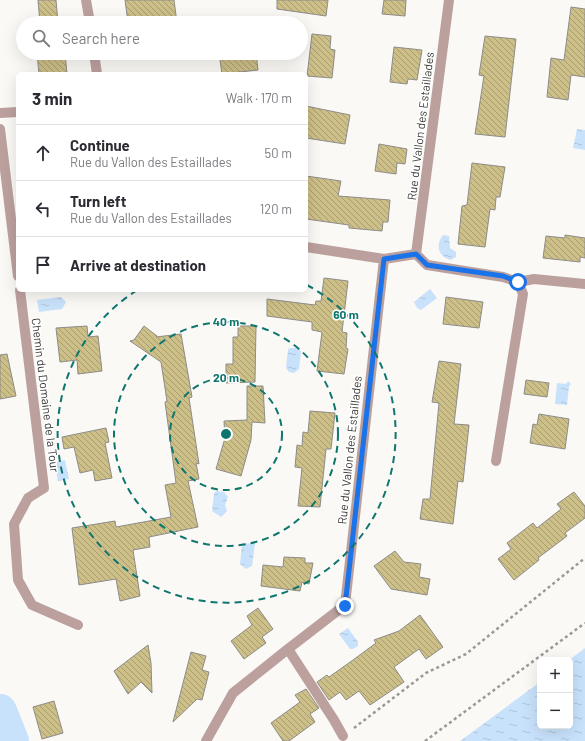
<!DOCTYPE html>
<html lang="en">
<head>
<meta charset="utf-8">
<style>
  :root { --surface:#fff; --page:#f2f2f3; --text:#2b2b33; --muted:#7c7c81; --line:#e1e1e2 }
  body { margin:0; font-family:Barlow,sans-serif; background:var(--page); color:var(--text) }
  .controls { position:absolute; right:12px; bottom:12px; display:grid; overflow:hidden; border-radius:6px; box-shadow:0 4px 16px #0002 }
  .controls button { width:36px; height:36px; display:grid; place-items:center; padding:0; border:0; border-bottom:1px solid var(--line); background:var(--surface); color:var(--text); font:20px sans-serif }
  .stop { position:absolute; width:12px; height:12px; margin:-9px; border:3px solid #1a73e8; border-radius:50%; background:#fff }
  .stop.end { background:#1a73e8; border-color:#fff; box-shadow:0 1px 4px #0008 }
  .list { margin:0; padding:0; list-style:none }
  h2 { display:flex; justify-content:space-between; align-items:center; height:52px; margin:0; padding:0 16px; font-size:17px }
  h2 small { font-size:13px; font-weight:400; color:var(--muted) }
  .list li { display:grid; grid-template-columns:26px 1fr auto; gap:12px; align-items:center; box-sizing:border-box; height:56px; padding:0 16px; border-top:1px solid var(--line) }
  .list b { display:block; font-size:15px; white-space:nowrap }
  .list p { margin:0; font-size:13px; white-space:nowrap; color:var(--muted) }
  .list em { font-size:13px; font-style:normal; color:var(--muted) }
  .icon { flex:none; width:22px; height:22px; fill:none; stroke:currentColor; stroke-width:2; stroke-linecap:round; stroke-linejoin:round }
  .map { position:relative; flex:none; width:585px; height:741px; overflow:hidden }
  .search { position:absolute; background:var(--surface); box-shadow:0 4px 16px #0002; left:16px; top:16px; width:292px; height:44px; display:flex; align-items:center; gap:10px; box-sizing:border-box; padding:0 14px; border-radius:22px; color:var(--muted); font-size:15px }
  .panel { position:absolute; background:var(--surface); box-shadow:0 4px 16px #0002; left:16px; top:72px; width:292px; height:220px; border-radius:6px }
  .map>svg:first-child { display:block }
  .water { fill:url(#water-ripples) }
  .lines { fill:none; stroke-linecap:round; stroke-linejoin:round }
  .river { stroke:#c9e2fc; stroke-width:34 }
  .building { fill:url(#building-back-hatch); stroke:#8d8c88 }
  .path { stroke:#9a9996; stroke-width:2.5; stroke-dasharray:3 3; stroke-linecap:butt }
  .minor { stroke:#bca09e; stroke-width:10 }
  .route { stroke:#1a73e8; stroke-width:5 }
  .ring { fill:none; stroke:#0f766e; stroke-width:2; stroke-dasharray:7 5 }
  .labels { text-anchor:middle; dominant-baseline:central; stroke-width:3; stroke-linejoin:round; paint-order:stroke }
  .street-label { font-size:12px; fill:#3b3a38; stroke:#fff }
  .centre { fill:#0f766e; stroke:#fff; stroke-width:2 }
  .ring-label { font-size:12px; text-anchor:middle; font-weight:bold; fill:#0f766e; stroke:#fff; stroke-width:3; stroke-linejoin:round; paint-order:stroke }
</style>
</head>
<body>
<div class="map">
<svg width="585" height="741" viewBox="0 0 585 741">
  <defs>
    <pattern id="water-ripples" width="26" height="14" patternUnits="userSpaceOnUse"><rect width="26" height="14" fill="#c9e2fc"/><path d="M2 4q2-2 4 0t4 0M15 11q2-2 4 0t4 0" fill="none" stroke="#aec3d9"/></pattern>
    <pattern id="building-back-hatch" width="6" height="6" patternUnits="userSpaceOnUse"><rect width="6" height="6" fill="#cdbf88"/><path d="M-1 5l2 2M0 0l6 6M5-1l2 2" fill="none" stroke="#a89c70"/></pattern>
  </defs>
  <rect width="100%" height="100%" fill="#faf9f5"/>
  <!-- water -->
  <path class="water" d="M577,129L585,130V150L573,148Z
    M443,235L449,236L450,248L456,252V257L451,260C438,257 435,245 443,235Z
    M430,289L437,298L421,310L417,308L414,302Z
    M61,297L66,302L62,309L39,312L37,300Z
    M290,348H299L301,352L299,369L294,373L289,372L286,368L288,349Z
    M568,381L571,384L569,386L567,405L555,404L557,383L566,384Z
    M65,460L69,479L58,481L54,462Z
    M216,491L224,492L228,497L225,505L227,511L221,517L212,511L214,494Z
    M242,543L255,544L252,566L246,569L240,564Z
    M348,628L358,642V646L353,649H350L339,634Z
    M585,648V741H460L540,682V726H570L569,660Z"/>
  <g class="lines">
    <!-- river -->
    <path class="river" d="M0,711L12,741"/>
  </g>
  <!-- building -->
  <path class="building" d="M38,0H56L58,23H40Z
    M125,0H174L177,23H154L153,19L128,22Z
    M277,0H328L326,16L277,9Z
    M384,0H406L405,16L382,14Z
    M571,7L585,9V77L571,75L568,100L547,97L551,58L564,60Z
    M312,34L331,36L330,49L335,50L332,78L307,76Z
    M485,36L516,39L505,137L475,134L484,76L479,75Z
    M394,47L422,50L417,80L408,79L407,84L390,82Z
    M37,53H65L67,74H39Z
    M219,53H256L258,70L222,74Z
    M306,106L350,115L345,144L306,138Z
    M379,144L407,149L405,164L397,163L396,174L375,171Z
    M472,163L505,167L500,197H496L495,210L490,209L485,247L458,244L462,206L467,205Z
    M306,176L341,181L338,196L390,200L388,222H383L382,231L349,228V225L306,219Z
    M565,235L585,238V258L580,257V262L543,258L546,236L565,238Z
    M324,278L348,281L342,332L347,333L346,348L348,349L344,374L317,371L322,332L312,330V322L267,316V299L315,305L316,301H321Z
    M446,297L483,302L479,328L443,324Z
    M87,326L88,337L98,336L102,371L78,374L77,360L60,362L56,328Z
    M144,326L157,336L156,337L181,334L192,397L189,398L199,464L196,463L199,479L188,481L198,527L149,537L150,547L133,550L140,596L120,601L116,579L79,585L72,528L115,521L116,527L171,517L165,485L176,483L165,402L167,401L161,362L130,341L134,340Z
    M238,326H256L255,382L226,383V364H233V337H238Z
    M7,354L16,396L0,399V355Z
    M439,361L461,364L454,424L469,425L463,482L458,481L453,524L420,519L423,499H430L439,403L432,402Z
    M526,380L549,383L547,397L524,394Z
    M247,386H263L265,423L252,422L251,440L241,476L216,469L225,438L224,421L247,420Z
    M310,411L335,413L331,449H326L320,507L298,506L302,468L295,467L297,445L302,446L303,432L308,433Z
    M539,414L569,419L565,449L530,443L533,424L537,425Z
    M106,428L109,442L105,443L112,478L95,481L93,470L80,473L74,447L64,449L62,437Z
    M574,492L585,506V518L565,533L567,536L538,558L539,560L514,580L498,559L511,549L507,543L533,523L537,528L561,509L557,504Z
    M395,551L404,562L421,564L419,577L430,579L427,595L391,589L374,566Z
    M284,557L305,558V563H313L309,584L302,582L300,591L261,586L263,565L283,567Z
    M258,608L273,629L262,637L266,643L244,659L231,641L252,625L247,616Z
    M420,615L443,647L426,659L419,649L394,667L404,682L370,705L359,691L346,700L340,692L329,700L317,682L327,675L329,677L353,660L376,643L374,640L399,631Z
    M148,645L151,663L152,693L141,682L128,694L114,671Z
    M191,652L206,656L202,670L209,672L202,700L197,699L173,722Z
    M306,689L319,708L310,714L315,722L289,741H283L271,723L300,702L295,695Z
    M54,701L63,733L42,739L33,707Z"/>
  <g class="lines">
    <!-- path -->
    <path class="path" d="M354,728L426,673L466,654L585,558
      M425,741L585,623"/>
    <!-- minor -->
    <path class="minor" d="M86,0L90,23
      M94,53L97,74
      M0,113L18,112
      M0,129L18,276
      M306,247L384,259
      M416,254L427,265L503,277L518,282L523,294L496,461
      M518,282L534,279L585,284
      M20,290L44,488L28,498L14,524L18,580L32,605L78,625
      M343,736L334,720L288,649L345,605L384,259L416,254L449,0
      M206,741L233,693L288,649"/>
  </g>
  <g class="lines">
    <!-- route -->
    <path class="route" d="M345,606L384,259L416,254L427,265L503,276L518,282"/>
  </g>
  <!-- distance rings -->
  <g class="ring">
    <circle cx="226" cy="434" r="56"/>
    <circle cx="226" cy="434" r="112"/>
    <path d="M307 285A169 169 0 1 1 136 291"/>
  </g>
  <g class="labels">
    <!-- street labels -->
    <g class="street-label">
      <text transform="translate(420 126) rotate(-83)">Rue du Vallon des Estaillades</text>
      <text transform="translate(46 395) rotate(83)">Chemin du Domaine de la Tour</text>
      <text transform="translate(349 450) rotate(-84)">Rue du Vallon des Estaillades</text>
    </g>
  </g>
  <circle cx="226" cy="434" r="6" class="centre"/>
  <g class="ring-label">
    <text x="346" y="319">60 m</text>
    <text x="226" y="326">40 m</text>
    <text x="226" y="382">20 m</text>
  </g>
</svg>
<div class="controls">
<button>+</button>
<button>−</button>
</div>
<div class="stop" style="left:518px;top:282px"></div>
<div class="stop end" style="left:345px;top:606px"></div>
<div class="search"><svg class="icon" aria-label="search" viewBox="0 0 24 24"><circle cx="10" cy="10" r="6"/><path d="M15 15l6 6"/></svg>Search here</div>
<section class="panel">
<h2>3 min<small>Walk · 170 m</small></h2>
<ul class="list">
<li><svg class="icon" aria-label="ahead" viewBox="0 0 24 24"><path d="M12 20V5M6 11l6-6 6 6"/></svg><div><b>Continue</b><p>Rue du Vallon des Estaillades</p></div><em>50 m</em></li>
<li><svg class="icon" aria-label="left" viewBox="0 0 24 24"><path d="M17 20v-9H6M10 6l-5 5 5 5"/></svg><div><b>Turn left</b><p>Rue du Vallon des Estaillades</p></div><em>120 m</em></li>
<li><svg class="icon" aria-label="arrive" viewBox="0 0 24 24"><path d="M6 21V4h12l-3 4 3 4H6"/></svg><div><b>Arrive at destination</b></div></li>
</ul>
</section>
</div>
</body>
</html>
